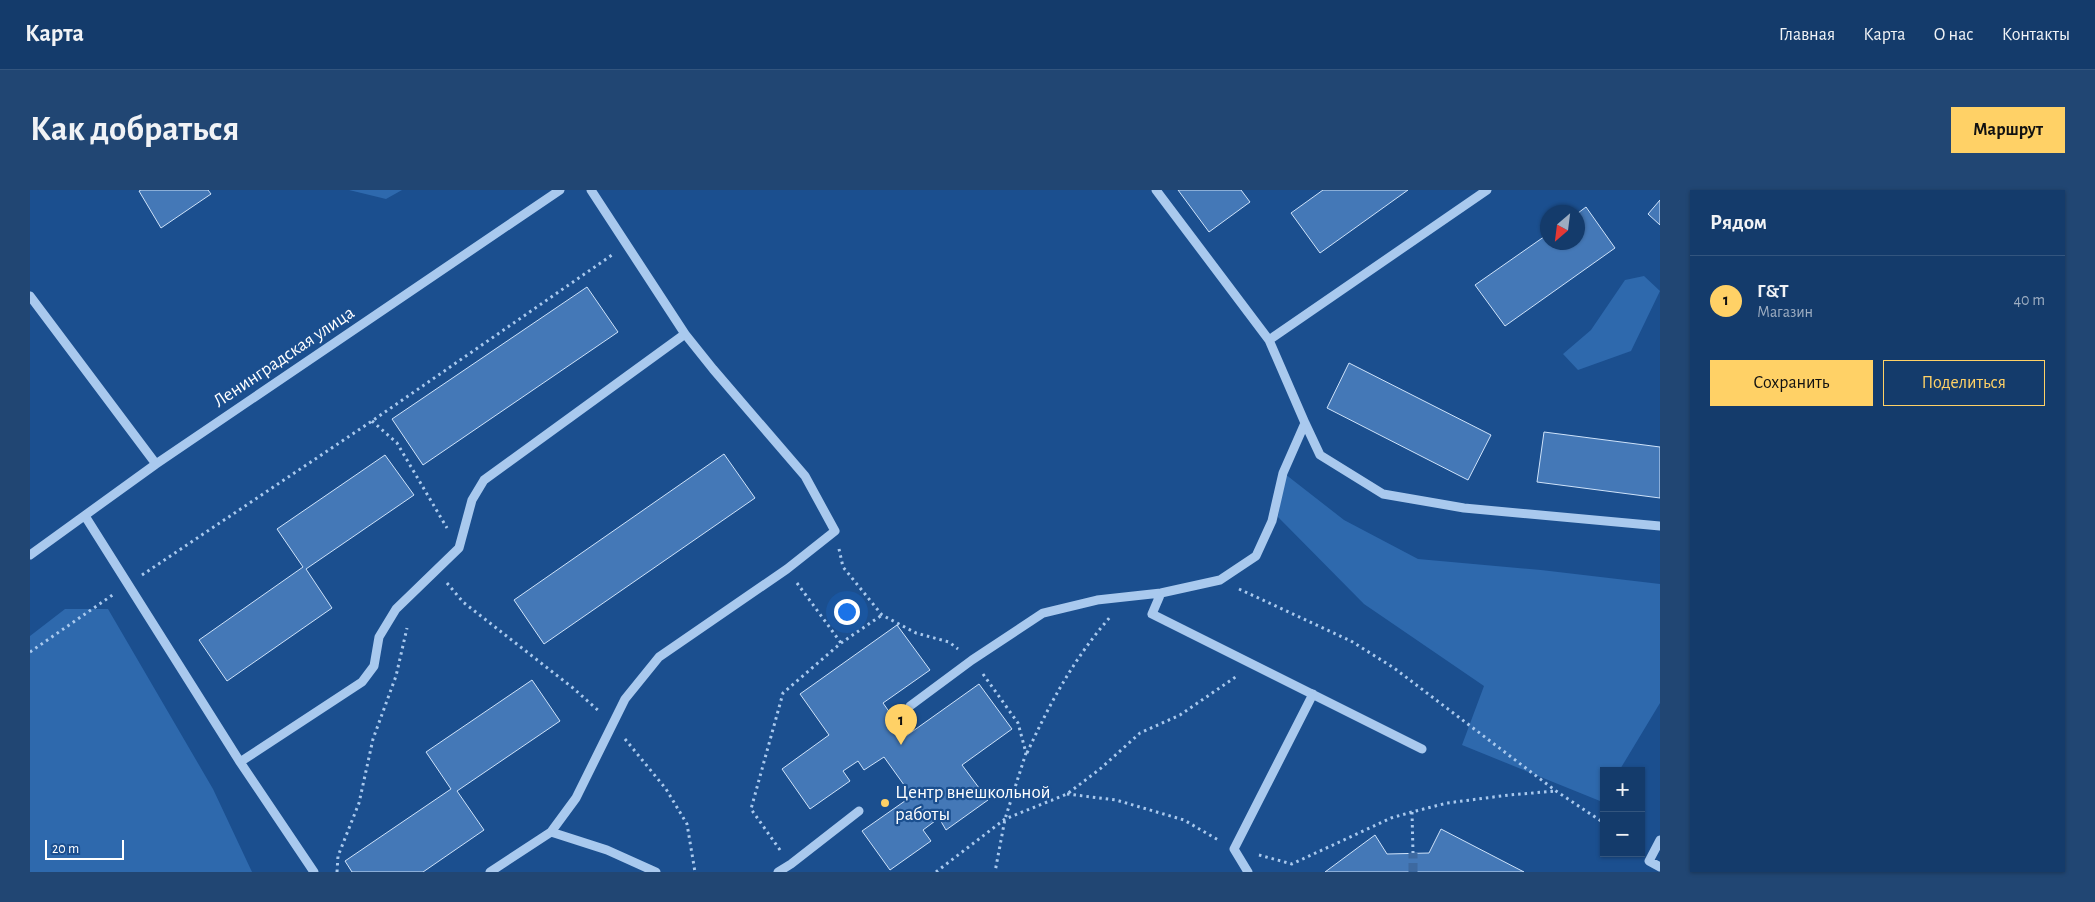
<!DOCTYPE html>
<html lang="ru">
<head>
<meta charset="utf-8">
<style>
  :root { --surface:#143b6b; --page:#214673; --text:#f1f3f6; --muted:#9dadc1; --line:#33557e; --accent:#ffd166 }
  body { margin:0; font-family:"Alegreya Sans",sans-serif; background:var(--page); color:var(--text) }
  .controls { position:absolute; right:15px; bottom:15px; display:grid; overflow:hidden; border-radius:0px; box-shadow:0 1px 4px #0004 }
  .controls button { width:45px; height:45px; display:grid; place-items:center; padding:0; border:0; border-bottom:1px solid var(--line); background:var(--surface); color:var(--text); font:25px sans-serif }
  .compass { position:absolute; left:1510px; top:15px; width:45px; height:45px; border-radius:50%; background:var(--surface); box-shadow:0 1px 4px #0004; rotate:208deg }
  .scale { position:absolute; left:15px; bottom:12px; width:79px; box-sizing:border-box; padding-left:5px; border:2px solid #fff; border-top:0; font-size:14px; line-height:18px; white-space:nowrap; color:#fff; -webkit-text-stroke:4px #1b4f8f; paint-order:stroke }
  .you { position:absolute; left:816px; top:421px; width:18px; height:18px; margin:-12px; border:4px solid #fff; border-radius:50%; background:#1a73e8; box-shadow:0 0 0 8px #1a73e833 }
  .badge { display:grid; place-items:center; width:32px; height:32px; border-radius:50%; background:var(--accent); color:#111; font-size:16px; font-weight:700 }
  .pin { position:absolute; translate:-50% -41px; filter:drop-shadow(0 1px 2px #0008) }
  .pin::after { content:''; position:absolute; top:26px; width:18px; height:15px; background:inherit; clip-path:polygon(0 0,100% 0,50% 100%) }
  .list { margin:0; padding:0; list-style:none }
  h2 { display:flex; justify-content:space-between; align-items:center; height:65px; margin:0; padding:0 20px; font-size:21px }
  h2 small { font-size:16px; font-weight:400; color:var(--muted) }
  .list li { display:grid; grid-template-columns:32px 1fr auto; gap:15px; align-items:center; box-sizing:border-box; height:90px; padding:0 20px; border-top:1px solid var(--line) }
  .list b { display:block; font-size:19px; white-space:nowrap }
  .list p { margin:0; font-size:16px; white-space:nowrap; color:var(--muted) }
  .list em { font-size:16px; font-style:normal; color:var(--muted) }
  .actions { display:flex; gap:10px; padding:15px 20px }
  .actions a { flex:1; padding:11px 0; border:1px solid var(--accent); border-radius:0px; text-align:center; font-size:18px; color:var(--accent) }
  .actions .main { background:var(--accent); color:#111 }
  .map { position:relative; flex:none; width:1630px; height:682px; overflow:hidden; border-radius:0px }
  header { display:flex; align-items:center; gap:30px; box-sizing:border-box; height:70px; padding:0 25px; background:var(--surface); border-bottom:1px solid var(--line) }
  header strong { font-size:24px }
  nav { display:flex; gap:28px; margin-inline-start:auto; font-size:18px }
  .intro { display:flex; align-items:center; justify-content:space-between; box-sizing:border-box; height:120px; padding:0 30px }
  h1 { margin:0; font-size:35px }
  .button { padding:12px 22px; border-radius:0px; background:var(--accent); color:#111; font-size:18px; font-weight:700 }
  main { display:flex; gap:30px; padding:0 30px }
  aside { flex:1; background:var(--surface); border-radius:0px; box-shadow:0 1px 4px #0004 }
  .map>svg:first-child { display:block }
  .green { fill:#2e69ad }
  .building { fill:#4478b7; stroke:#cfe3fa }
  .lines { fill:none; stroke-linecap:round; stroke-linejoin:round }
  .minor-tunnel { stroke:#3d69a0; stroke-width:9; stroke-dasharray:9 4.5; stroke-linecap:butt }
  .path { stroke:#a9c9ee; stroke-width:3; stroke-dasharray:2.5 4; stroke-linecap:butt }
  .minor { stroke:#a9c9ee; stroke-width:9 }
  .poi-dot { fill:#ffd166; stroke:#1b4f8f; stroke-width:2 }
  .labels { text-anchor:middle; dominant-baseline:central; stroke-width:4.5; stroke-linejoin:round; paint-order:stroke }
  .street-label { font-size:19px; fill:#fff; stroke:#1b4f8f }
  .poi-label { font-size:19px; fill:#fff; stroke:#1b4f8f; text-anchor:start }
</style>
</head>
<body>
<header>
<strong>Карта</strong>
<nav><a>Главная</a><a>Карта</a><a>О нас</a><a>Контакты</a></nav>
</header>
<div class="intro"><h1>Как добраться</h1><a class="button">Маршрут</a></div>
<main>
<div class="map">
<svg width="1630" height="682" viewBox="0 0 1630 682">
  <rect width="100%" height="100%" fill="#1b4f8f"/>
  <!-- green -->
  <path class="green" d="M319,0H372L356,9Z
    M1614,86L1630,101L1601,161L1548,180L1533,164L1561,140L1595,90Z
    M1255,284L1314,330L1388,369L1511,380L1630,394V513L1589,581H1574V605L1570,611L1432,555L1454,496L1334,414L1248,327Z
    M35,419H78L183,599L222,682H0V446Z"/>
  <!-- building -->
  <path class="building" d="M111,0H178L181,4L131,38L109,1Z
    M1148,0H1211L1220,12L1179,42Z
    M1293,0H1378L1290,63L1261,23Z
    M1630,10V35L1618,24Z
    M1556,17L1585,58L1475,136L1445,95L1518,44V52H1548V23Z
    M557,97L588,142L393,275L362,229Z
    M1319,173L1461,245L1438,290L1297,218Z
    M1514,242L1630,257V308L1507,292Z
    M694,264L725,308L514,454L484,410Z
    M355,265L384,305L276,379L302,418L197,491L169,450L273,377L247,339Z
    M867,435L900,480L853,513L876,546L949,494L982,539L932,575L958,610L916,640L909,628L893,640L901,651L860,680L832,641L882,606L854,567L834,580L828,571L813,581L820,591L780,619L752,579L799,545L770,504Z
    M502,490L530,531L427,601L454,640L393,682H322L315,671L421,599L396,562Z
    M1411,639L1494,682H1295L1345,645L1357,664L1399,663Z"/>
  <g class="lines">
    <!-- minor-tunnel -->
    <path class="minor-tunnel" d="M1383,682V663"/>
    <!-- path -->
    <path class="path" d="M342,231L367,253L417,338
      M809,359L813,377L852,425L886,443L919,452L928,459
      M112,385L342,231L582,65
      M417,393L433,412L543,498L570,522
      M767,393L811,453
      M1209,399L1321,451L1364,478L1526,601L1574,633
      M0,462L84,404
      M953,484L988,533L996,563L975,629L965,682
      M595,549L636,599L657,634L665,682
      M997,563C1020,513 1044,468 1081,426
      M1037,604L1086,610L1154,630L1190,651
      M1382,622L1383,663
      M750,660L721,619L753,503L811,453L852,425
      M1229,665L1262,674L1361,628L1382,622L1417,613L1479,605L1526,601
      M307,682L308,666L329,613L343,549L366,486L377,438
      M906,682L975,629L1037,604L1070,579L1110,543L1150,525L1207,486"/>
    <!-- minor -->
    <path class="minor" d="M1126,0L1239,150L1457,0
      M0,106L126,274
      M1275,233L1290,265L1353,304L1434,318L1630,336
      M55,326L210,572L284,682
      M0,365L126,274L530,0
      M1131,403L1122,424L1392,559
      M880,516L942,470L1013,423L1067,410L1131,403L1190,390L1226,366L1242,331L1253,283L1275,233L1239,150
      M210,572L332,492L344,476L349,447L366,419L429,358L442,310L454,290L655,144
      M521,642L577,660L626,682
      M1630,650L1619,671L1630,677
      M460,682L521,642L546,608L595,509L629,467L757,379L805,341L775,286L683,179L655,144L561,0
      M748,682L761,674L829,621
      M1218,682L1204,659L1283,504"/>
  </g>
  <!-- markers -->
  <circle class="poi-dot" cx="855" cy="613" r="5"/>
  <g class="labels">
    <!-- street labels -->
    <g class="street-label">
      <text transform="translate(254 167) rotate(-34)">Ленинградская улица</text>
    </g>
    <!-- poi labels -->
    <g class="poi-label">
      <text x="865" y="602">Центр внешкольной<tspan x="865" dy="22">работы</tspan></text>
    </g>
  </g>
</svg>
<div class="controls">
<button>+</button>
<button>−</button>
</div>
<svg class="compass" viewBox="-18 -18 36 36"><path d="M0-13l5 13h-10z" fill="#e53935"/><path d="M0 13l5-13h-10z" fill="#9dadc1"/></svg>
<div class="scale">20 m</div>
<div class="you"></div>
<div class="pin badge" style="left:871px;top:555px">1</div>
</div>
<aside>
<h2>Рядом<small></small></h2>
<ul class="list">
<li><span class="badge">1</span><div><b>Г&amp;Т</b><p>Магазин</p></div><em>40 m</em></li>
</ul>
<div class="actions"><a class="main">Сохранить</a><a>Поделиться</a></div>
</aside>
</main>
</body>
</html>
